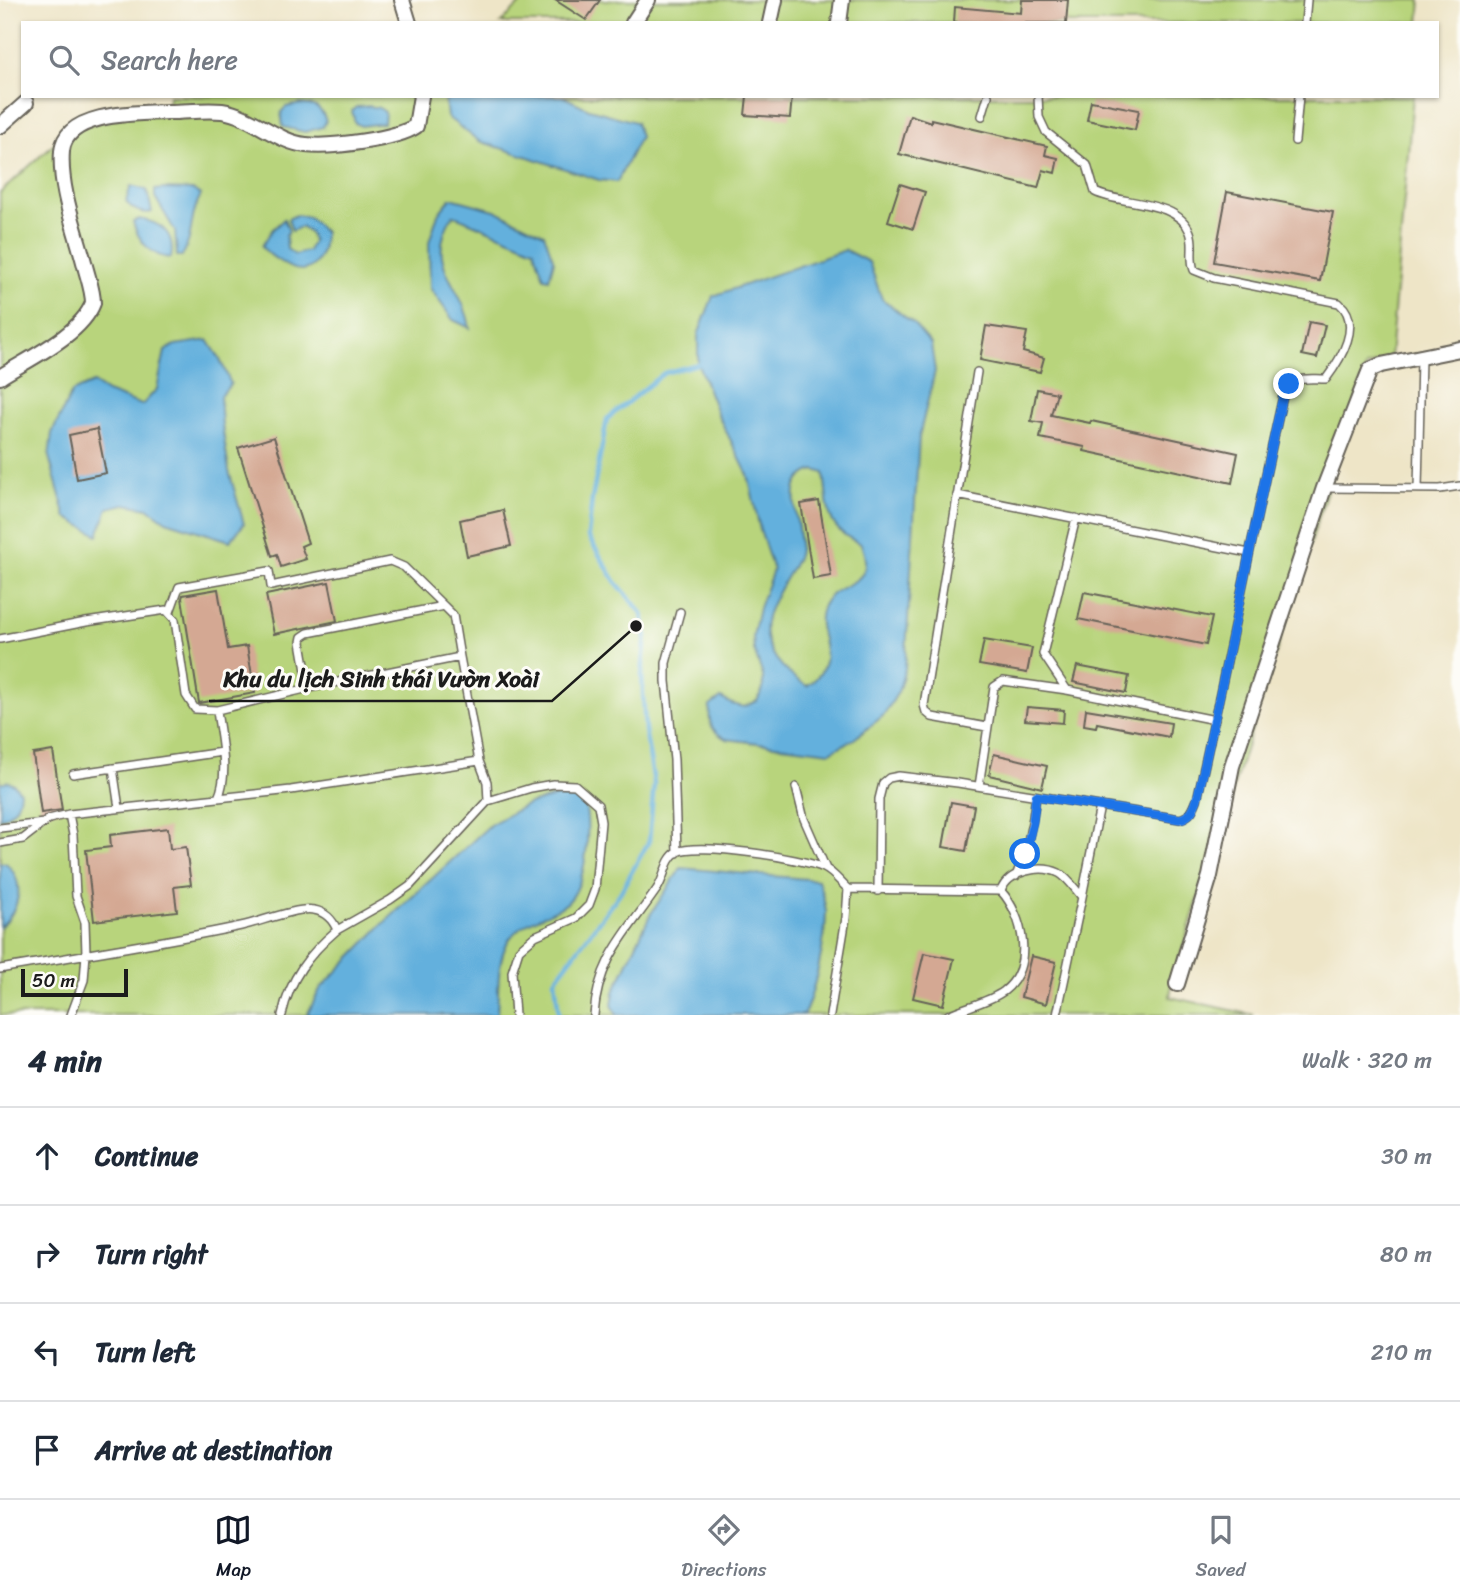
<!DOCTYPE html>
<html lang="en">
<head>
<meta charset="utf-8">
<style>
  :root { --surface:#fff; --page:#f6f6f7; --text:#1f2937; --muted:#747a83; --line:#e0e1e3; --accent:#111827 }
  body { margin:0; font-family:Sriracha,sans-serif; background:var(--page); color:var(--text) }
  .scale { position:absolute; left:21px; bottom:18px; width:107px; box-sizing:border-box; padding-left:7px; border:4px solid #1c1c1c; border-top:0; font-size:19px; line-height:24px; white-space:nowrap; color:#1c1c1c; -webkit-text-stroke:5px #fdfcf7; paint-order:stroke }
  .stop { position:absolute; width:21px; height:21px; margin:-16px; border:5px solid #1a73e8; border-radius:50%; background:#fff }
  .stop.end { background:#1a73e8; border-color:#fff; box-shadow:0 2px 7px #0008 }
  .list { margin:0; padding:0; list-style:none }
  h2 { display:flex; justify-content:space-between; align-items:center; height:91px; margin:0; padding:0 28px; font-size:30px }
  h2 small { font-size:23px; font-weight:400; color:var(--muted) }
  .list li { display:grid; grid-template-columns:46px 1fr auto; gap:21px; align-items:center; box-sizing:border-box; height:98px; padding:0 28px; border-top:2px solid var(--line) }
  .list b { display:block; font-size:26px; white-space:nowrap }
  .list em { font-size:23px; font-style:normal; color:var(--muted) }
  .icon { flex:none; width:38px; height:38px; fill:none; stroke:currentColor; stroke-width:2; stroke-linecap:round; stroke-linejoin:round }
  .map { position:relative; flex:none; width:1460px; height:1015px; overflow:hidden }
  .search { position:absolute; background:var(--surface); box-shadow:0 2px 5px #0004; left:21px; right:21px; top:21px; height:77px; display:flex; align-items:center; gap:18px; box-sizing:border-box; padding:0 24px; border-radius:0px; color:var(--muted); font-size:26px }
  .sheet { height:483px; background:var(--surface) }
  nav { display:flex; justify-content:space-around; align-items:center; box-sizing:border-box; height:98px; border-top:2px solid var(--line); background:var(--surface); font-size:19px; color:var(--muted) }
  nav a { display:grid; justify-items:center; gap:4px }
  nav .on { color:var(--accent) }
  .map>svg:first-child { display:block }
  .green { fill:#b8d47b; stroke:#6a784c; stroke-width:2 }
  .water { fill:#64b0dd; stroke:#40667c; stroke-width:2; fill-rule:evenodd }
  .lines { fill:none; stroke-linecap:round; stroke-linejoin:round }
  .stream { stroke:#64b0dd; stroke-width:4.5 }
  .building { fill:#d4a893 }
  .service-casing { stroke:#666258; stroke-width:10 }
  .minor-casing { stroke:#666258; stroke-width:18 }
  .service { stroke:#fff; stroke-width:7 }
  .minor { stroke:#fff; stroke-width:14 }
  .route { stroke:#1a73e8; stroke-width:9 }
  .leader { fill:none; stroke:#1c1c1c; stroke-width:2.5 }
  .callout-dot { fill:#1c1c1c; stroke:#fdfcf7; stroke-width:2.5 }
  .callout-label { font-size:23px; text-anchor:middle; font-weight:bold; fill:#1c1c1c; stroke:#fdfcf7; stroke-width:6; stroke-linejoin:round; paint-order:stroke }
</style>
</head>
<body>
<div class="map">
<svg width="1460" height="1015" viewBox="0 0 1460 1015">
  <rect width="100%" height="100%" fill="#fdfcf7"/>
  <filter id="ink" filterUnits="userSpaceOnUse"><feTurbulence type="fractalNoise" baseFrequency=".0143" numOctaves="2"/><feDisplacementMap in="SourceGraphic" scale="14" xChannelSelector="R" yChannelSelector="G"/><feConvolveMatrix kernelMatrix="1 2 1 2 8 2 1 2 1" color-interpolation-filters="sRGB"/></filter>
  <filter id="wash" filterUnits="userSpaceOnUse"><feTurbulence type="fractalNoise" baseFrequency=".00686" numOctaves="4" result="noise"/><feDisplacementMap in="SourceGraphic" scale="28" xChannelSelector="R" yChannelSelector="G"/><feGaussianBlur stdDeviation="1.57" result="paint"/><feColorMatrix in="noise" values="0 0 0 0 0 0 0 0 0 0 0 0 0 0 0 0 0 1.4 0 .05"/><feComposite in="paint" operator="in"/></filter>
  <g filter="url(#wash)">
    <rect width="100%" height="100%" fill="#eee5c7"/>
    <!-- green -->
    <path class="green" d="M524,0H1421L1419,23H501Z
      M169,96H1413L1390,358L1366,367L1172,982L1170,997L1254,1015H0V193L71,128L168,107Z"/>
    <!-- water -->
    <path class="water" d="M451,96H562L589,109L636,122L640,137L617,182L599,180L479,141L447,117L445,101Z
      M300,104C314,105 321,106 326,121L323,127L305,132L283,127L281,112L286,107Z
      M369,106L379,108L385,112L384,123L361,126L355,123L352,111L356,107Z
      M131,186L147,190L152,212C142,215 131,209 126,201Z
      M163,189L193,190L201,195C189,215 194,237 182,256H177L175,231L155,197V190Z
      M451,198L495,210L544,234L554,261L549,279L544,278L534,249L453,215C422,266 463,282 470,328L453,320L430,288L429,242L438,214Z
      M296,215L310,218L324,232C324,263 308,282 279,261C273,257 266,253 262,246L272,230L284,219L289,231L286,236L287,249L295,255L308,251L313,241L309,232L301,227L292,231L288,219Z
      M139,219C161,222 176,234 171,258C151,257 138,240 133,222Z
      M845,250L869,262L882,299L914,324L931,344L935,371L919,437L905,669L898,692L884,715L853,740L830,752L726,739C711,731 708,723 710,706L721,698L732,704L744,707L757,701L763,689V676L754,650L753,636L759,608L773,570L760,530L748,475L718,415L698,364V335L713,296ZM815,470L824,473C829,510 824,528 861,544C879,592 834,577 822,608C811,635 845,659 807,686C786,674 761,649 766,622C768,608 776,596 783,583C788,573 798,561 799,550C803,523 778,480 815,470Z
      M208,340L220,359L231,384L220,396L222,425L229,471L244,524L230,541L166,521L148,508L125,504L108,508L98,535L66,517L49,457L52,433L72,392L93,383L107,392L142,405L157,389L165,351L175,345Z
      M8,781L14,784L20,791C19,807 14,812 0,819V783Z
      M561,795H574L585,804C591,829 587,891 563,906C545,917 521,921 509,940C496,961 499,991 497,1015H307L320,989L385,922L491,824L526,805Z
      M0,863H6C26,882 20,910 0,927Z
      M681,868L818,880C821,890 825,901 826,912C826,939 815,990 804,1015H617L612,1005L614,992L650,915Z"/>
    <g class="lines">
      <!-- stream -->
      <path class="stream" d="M559,1015L555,980L620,893L649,841L654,783L645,730L642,675L646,634L642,613L615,581L588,536L592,499L607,419L664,373L698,364"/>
    </g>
    <g id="blocks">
      <!-- building -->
      <path class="building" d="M555,0H600L586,20Z
        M1022,0H1068L1066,23H954L955,7L1021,13Z
        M747,96H792L790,118L745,115Z
        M1091,101L1139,110L1135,130L1087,120Z
        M910,115L931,122V119L1047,146L1045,155L1058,158L1055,173L1043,170L1038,188L899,154Z
        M900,184L925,192L913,229L888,221Z
        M1227,192L1333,212L1320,281L1214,262Z
        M1309,322L1325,325L1317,358L1302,355Z
        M986,326L1027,332L1023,352L1044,358L1040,372L980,360Z
        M1037,389L1057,393L1051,415L1090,423L1091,421L1238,453L1232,483L1084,451L1085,447L1040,438L1043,423L1031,421Z
        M97,429L106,473L77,479L69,435Z
        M274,437L308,543L301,546L306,559L281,567L277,554L272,556L238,448Z
        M819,501L831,576L813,579L801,504Z
        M503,510L511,546L467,556L460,520Z
        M329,582L337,621L274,634L266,595Z
        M218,589L228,649L247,646L255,693L199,703L182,598L183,595Z
        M1084,592L1212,617L1206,645L1078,619Z
        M984,640L1032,648L1027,673L979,665Z
        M1077,666L1129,676L1126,693L1073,682Z
        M1027,707L1064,710L1063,723L1025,720Z
        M1086,709L1171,723L1169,737L1097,723L1096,727L1084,725Z
        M53,751L62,810L41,813L33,754Z
        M994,754L1047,766L1042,788L989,775Z
        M951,802L974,806L966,851L943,847Z
        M168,828L170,849L186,847L191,885L174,887L177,911L94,921L86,850L111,847L110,835Z
        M924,953L954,959L943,1005L913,998Z
        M1031,956L1056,962L1046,1004L1021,997Z"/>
    </g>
  </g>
  <g filter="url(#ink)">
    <use href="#blocks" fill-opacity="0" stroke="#666258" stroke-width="2"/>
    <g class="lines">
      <defs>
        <path id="service" d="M1305,23L1307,0
          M982,116L988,96
          M1295,141L1299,96
          M977,372L924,705L926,712L932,717L987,727
          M1324,488L1440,489L1460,486
          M1418,489L1421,358
          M957,495L1249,553
          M170,612L179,587L269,571L271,586L390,561L404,567L444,606
          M0,639L86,622L166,610L175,620L186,695L195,709L217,710L309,688L460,657L453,615L444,606L308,633L302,637L301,642L309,688
          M1067,690L1043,654L1076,518
          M113,768L119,808
          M73,774L222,752
          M979,786L994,687L1003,681L1067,690L1215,720
          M796,787L804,819L826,869
          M218,798L291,790L479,761
          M488,801L531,788L553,784L575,785L598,805L601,822L595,889L589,905L576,918L535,936L519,950L512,972L515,1015
          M0,828L44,823
          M0,843L23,839L49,819L69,814
          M677,853L674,760L666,681V663L680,612
          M1016,876C1027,850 1033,824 1036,796
          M878,891L879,799L883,783L889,778L899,776L958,783L1180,819C1191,816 1193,810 1197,800C1227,666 1253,531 1283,396C1293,375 1304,379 1326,379C1341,359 1363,323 1339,303L1214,278L1194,270C1189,257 1195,245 1190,232C1177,199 1120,205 1095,192L1087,165L1046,132L1039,117L1038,96
          M1001,891C1008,871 1041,864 1059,873C1068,878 1075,889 1082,897L1057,1015
          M1082,897L1100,806
          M337,930L390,900L410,886L488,801L487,782L479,761L460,657
          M0,969C80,955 162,943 241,926C260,922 297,907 314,910C325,912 333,920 337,930C309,954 290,978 282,1015
          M71,1015L84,980L86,954L85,922L76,896L73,835L69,814L218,798C230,772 220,737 217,710
          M594,1015C598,958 627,933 657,889C665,878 665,859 677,852C697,842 802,858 824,868C833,872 841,883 848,889L1001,891C1023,915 1035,967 1004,991C989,1002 965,1007 948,1015
          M830,1015L846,918L848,889"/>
        <path id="minor" d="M402,0L409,23
          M633,23L648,0
          M770,23L775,0
          M839,23L842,0
          M0,126L26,103
          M0,377C28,359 81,335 93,303C93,291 88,278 85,266C76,230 59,189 62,151C65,111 140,113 169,112C186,112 205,109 222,111C252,115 276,142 306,145C330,148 397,139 416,126L421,96
          M1177,984L1210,876L1232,766L1324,488L1364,385L1370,370L1381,365L1460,349"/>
      </defs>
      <!-- service casing -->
      <use href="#service" class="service-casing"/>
      <!-- minor casing -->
      <use href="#minor" class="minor-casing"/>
      <!-- service -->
      <use href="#service" class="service"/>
      <!-- minor -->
      <use href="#minor" class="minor"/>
    </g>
  </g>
  <g class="lines" filter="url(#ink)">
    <!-- route -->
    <path class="route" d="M1025,854L1033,822L1036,796L1180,819C1191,816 1193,810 1197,800C1227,666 1253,531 1283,396L1289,384"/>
  </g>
  <!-- callouts -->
  <path class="leader" d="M636 626L552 701H209"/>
  <circle class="callout-dot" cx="636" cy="626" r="7"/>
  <g class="callout-label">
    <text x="381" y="687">Khu du lịch Sinh thái Vườn Xoài</text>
  </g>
</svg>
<div class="scale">50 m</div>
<div class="stop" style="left:1025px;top:854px"></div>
<div class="stop end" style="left:1289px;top:384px"></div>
<div class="search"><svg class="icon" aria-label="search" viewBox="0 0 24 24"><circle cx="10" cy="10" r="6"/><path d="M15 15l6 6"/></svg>Search here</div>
</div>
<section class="sheet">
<h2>4 min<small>Walk · 320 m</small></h2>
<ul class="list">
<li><svg class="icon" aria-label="ahead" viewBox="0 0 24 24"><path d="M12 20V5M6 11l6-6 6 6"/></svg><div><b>Continue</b></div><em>30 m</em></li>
<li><svg class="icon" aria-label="right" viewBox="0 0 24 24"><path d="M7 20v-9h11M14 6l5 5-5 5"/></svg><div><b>Turn right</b></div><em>80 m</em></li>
<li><svg class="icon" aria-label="left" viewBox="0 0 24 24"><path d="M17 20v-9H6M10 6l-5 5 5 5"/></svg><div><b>Turn left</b></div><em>210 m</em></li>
<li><svg class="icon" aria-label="arrive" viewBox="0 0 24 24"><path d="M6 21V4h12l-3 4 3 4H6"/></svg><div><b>Arrive at destination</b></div></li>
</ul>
</section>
<nav>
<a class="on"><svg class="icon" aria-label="map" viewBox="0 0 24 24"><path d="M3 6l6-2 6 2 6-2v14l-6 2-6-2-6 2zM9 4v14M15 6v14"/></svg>Map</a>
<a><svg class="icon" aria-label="directions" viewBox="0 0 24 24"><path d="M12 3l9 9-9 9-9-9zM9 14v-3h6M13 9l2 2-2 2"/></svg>Directions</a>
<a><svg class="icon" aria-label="saved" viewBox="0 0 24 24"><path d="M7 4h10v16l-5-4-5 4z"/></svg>Saved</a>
</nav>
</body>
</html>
